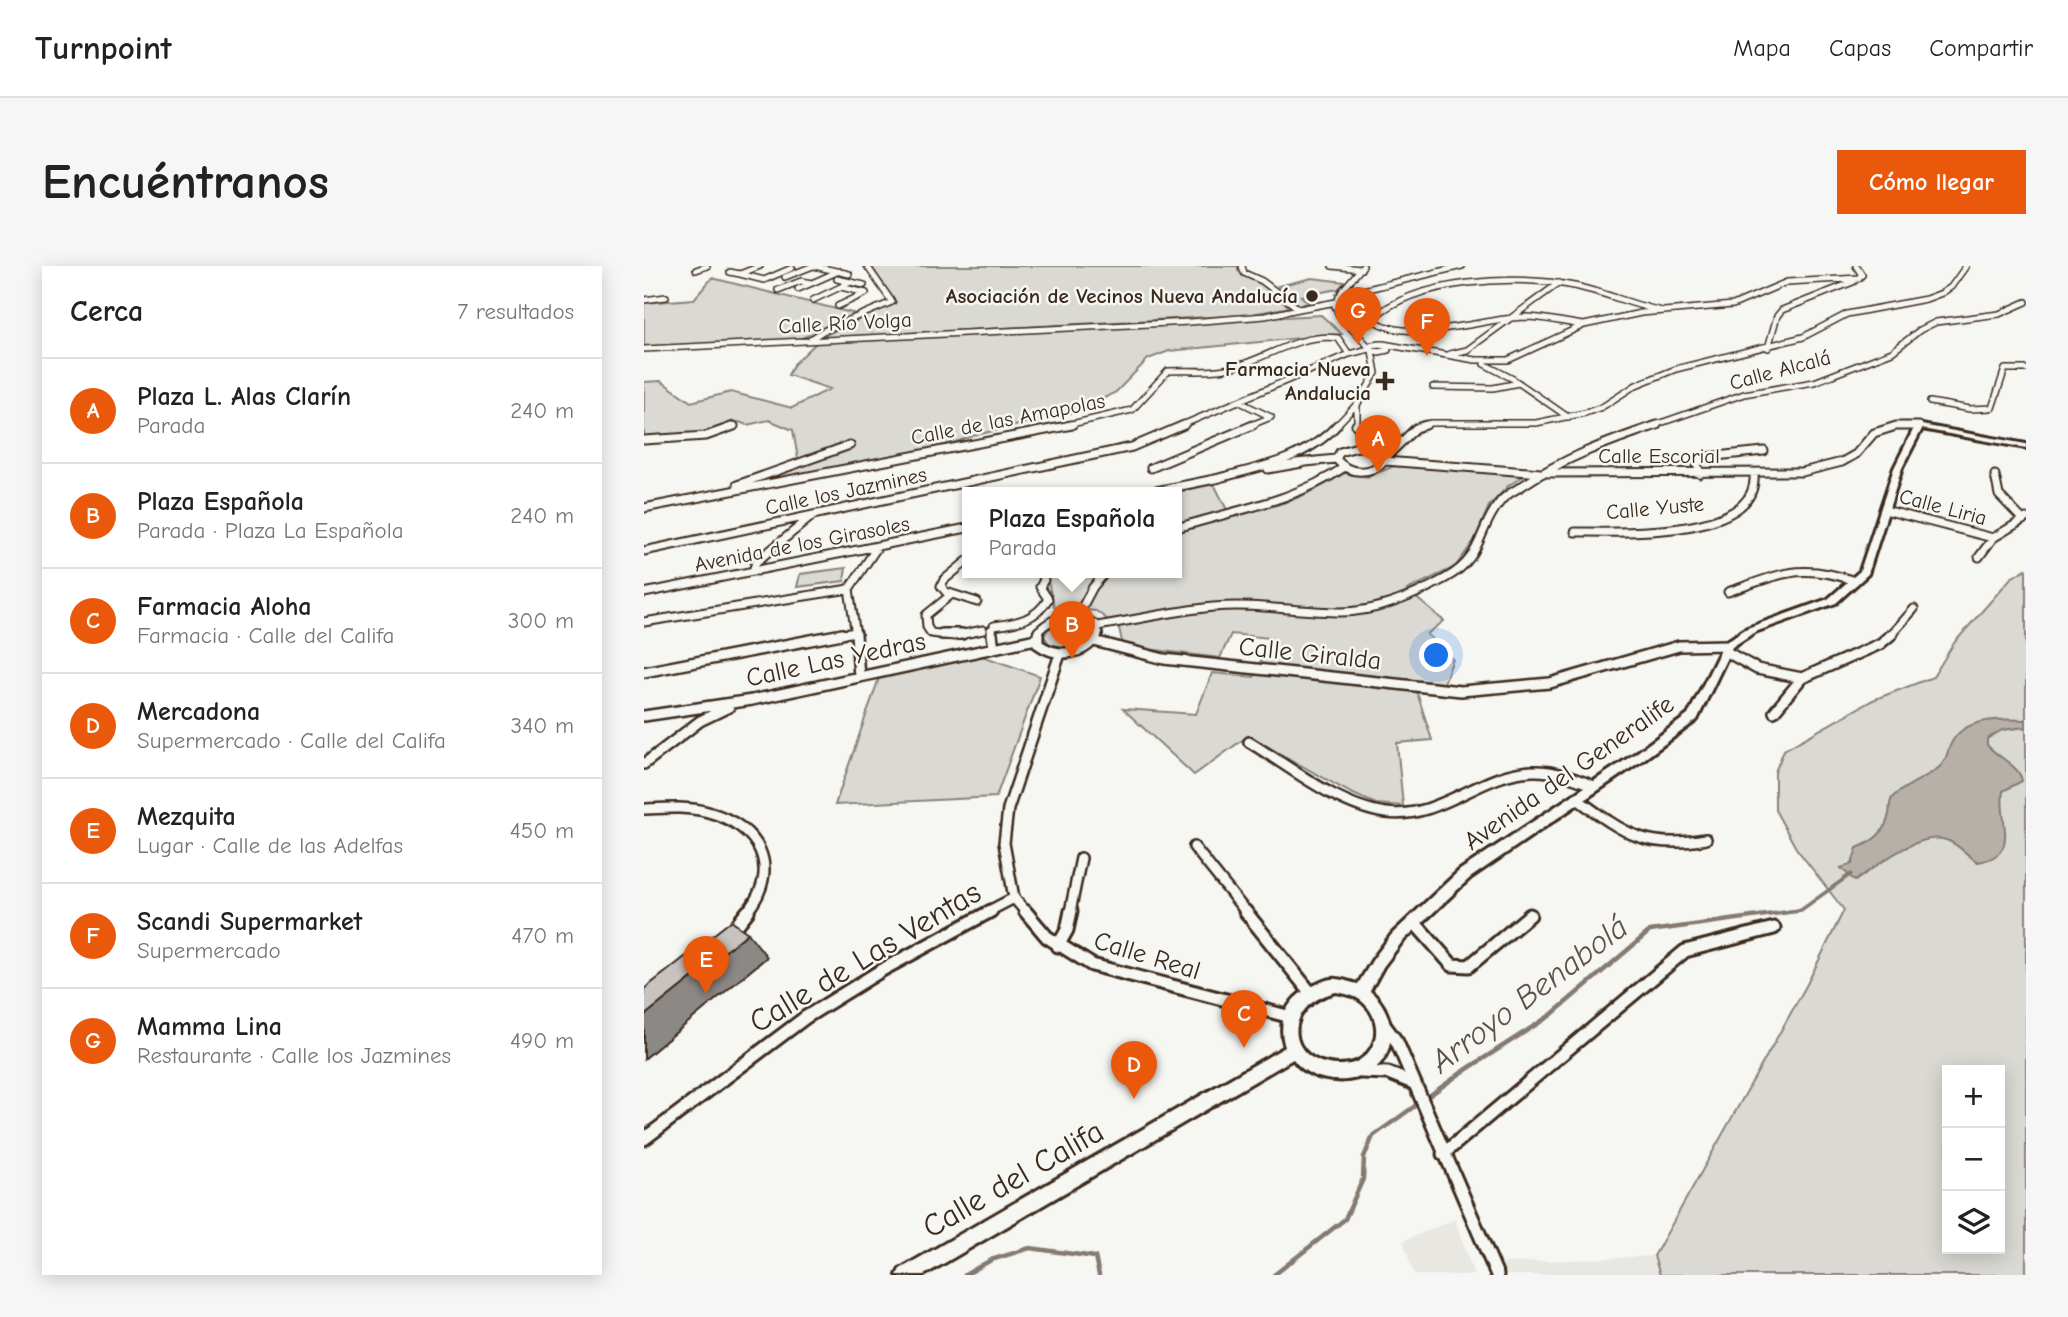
<!DOCTYPE html>
<html lang="es">
<head>
<meta charset="utf-8">
<style>
  :root { --surface:#fff; --page:#f6f6f6; --text:#222; --muted:#767676; --line:#e0e0e0; --accent:#ea580c }
  body { margin:0; font-family:"Comic Neue",sans-serif; background:var(--page); color:var(--text) }
  .controls { position:absolute; right:21px; bottom:21px; display:grid; overflow:hidden; border-radius:0px; box-shadow:0 4px 18px #0003 }
  .controls button { width:63px; height:63px; display:grid; place-items:center; padding:0; border:0; border-bottom:2px solid var(--line); background:var(--surface); color:var(--text); font:35px sans-serif }
  .you { position:absolute; left:793px; top:390px; width:24px; height:24px; margin:-18px; border:5px solid #fff; border-radius:50%; background:#1a73e8; box-shadow:0 0 0 10px #1a73e833 }
  .badge { display:grid; place-items:center; width:46px; height:46px; border-radius:50%; background:var(--accent); color:#fff; font-size:23px; font-weight:700 }
  .pin { position:absolute; translate:-50% -58px; filter:drop-shadow(0 2px 4px #0008) }
  .pin::after { content:''; position:absolute; top:37px; width:24px; height:21px; background:inherit; clip-path:polygon(0 0,100% 0,50% 100%) }
  .popup { position:absolute; left:318px; top:221px; width:220px; height:91px; box-sizing:border-box; display:grid; place-content:center; border-radius:0px; background:var(--surface); filter:drop-shadow(0 2px 5px #0005); font-size:23px; white-space:nowrap; color:var(--muted) }
  .popup b { font-size:26px; color:var(--text) }
  .popup::after { content:''; position:absolute; left:50%; top:100%; margin-left:-14px; border:14px solid transparent; border-top-color:var(--surface) }
  .list { margin:0; padding:0; list-style:none }
  h2 { display:flex; justify-content:space-between; align-items:center; height:91px; margin:0; padding:0 28px; font-size:30px }
  h2 small { font-size:23px; font-weight:400; color:var(--muted) }
  .list li { display:grid; grid-template-columns:46px 1fr auto; gap:21px; align-items:center; box-sizing:border-box; height:105px; padding:0 28px; border-top:2px solid var(--line) }
  .list b { display:block; font-size:26px; white-space:nowrap }
  .list p { margin:0; font-size:23px; white-space:nowrap; color:var(--muted) }
  .list em { font-size:23px; font-style:normal; color:var(--muted) }
  .icon { flex:none; width:38px; height:38px; fill:none; stroke:currentColor; stroke-width:2; stroke-linecap:round; stroke-linejoin:round }
  .map { position:relative; flex:none; width:1382px; height:1009px; overflow:hidden; border-radius:0px }
  header { display:flex; align-items:center; gap:42px; box-sizing:border-box; height:98px; padding:0 35px; background:var(--surface); border-bottom:2px solid var(--line) }
  header strong { font-size:33px }
  nav { display:flex; gap:38px; margin-inline-start:auto; font-size:24px }
  .intro { display:flex; align-items:center; justify-content:space-between; box-sizing:border-box; height:168px; padding:0 42px }
  h1 { margin:0; font-size:49px }
  .button { padding:18px 32px; border-radius:0px; background:var(--accent); color:#fff; font-size:24px; font-weight:700 }
  main { display:flex; gap:42px; padding:0 42px }
  aside { flex:1; background:var(--surface); border-radius:0px; box-shadow:0 4px 18px #0003 }
  .map>svg:first-child { display:block }
  .built { fill:#e8e7e2 }
  .green { fill:#dad9d3; stroke:#8a8278; stroke-width:2; fill-rule:evenodd }
  .water { fill:#b6b0a9; stroke:#857a71; stroke-width:2 }
  .lines { fill:none; stroke-linecap:round; stroke-linejoin:round }
  .stream-far1 { stroke:#857a71; stroke-width:3.5 }
  .stream { stroke:#857a71; stroke-width:4.5 }
  .street-far3-casing { stroke:#3b2a1e; stroke-width:8 }
  .street-far2-casing { stroke:#3b2a1e; stroke-width:11 }
  .street-far1-casing { stroke:#3b2a1e; stroke-width:14 }
  .street-casing { stroke:#3b2a1e; stroke-width:17 }
  .secondary-casing { stroke:#3b2a1e; stroke-width:6 }
  .street-far3 { stroke:#f6f6f2; stroke-width:5 }
  .street-far2 { stroke:#f6f6f2; stroke-width:7 }
  .street-far1 { stroke:#f6f6f2; stroke-width:9 }
  .street { stroke:#f6f6f2; stroke-width:11 }
  .secondary { fill:#f6f6f2; fill-rule:evenodd }
  .shaded-wall { fill:#8c8885; stroke:#3b2a1e; stroke-width:2 }
  .building { fill:#c8c3be; stroke:#3b2a1e; stroke-width:2 }
  .poi-dot { fill:#3b2a1e; stroke:#f6f6f2; stroke-width:2.5 }
  .labels { text-anchor:middle; dominant-baseline:central; stroke-width:5; stroke-linejoin:round; paint-order:stroke }
  .far-poi-label { font-size:21px; font-weight:bold; fill:#3b2a1e; stroke:#f6f6f2; text-anchor:end }
  .far-street-label { font-size:21px; fill:#3b2a1e; stroke:#f6f6f2 }
  .street-label { font-size:26px; fill:#3b2a1e; stroke:#f6f6f2 }
  .near-street-label { font-size:32px; fill:#3b2a1e; stroke:#f6f6f2 }
  .near-water-label { font-size:33px; font-style:italic; fill:#605248; stroke:#f6f6f2 }
</style>
</head>
<body>
<header>
<strong>Turnpoint</strong>
<nav><a>Mapa</a><a>Capas</a><a>Compartir</a></nav>
</header>
<div class="intro"><h1>Encuéntranos</h1><a class="button">Cómo llegar</a></div>
<main>
<aside>
<h2>Cerca<small>7 resultados</small></h2>
<ul class="list">
<li><span class="badge">A</span><div><b>Plaza L. Alas Clarín</b><p>Parada</p></div><em>240 m</em></li>
<li><span class="badge">B</span><div><b>Plaza Española</b><p>Parada · Plaza La Española</p></div><em>240 m</em></li>
<li><span class="badge">C</span><div><b>Farmacia Aloha</b><p>Farmacia · Calle del Califa</p></div><em>300 m</em></li>
<li><span class="badge">D</span><div><b>Mercadona</b><p>Supermercado · Calle del Califa</p></div><em>340 m</em></li>
<li><span class="badge">E</span><div><b>Mezquita</b><p>Lugar · Calle de las Adelfas</p></div><em>450 m</em></li>
<li><span class="badge">F</span><div><b>Scandi Supermarket</b><p>Supermercado</p></div><em>470 m</em></li>
<li><span class="badge">G</span><div><b>Mamma Lina</b><p>Restaurante · Calle los Jazmines</p></div><em>490 m</em></li>
</ul>
</aside>
<div class="map">
<svg width="1382" height="1009" viewBox="0 0 1382 1009">
  <rect width="100%" height="100%" fill="#f6f6f2"/>
  <filter id="ink" filterUnits="userSpaceOnUse"><feTurbulence type="fractalNoise" baseFrequency=".0143" numOctaves="2"/><feDisplacementMap in="SourceGraphic" scale="14" xChannelSelector="R" yChannelSelector="G"/><feConvolveMatrix kernelMatrix="1 2 1 2 8 2 1 2 1" color-interpolation-filters="sRGB"/></filter>
  <g filter="url(#ink)">
    <!-- built -->
    <path class="built" d="M811,953L830,1009H770L759,975Z
      M1010,990L1016,1009H843L862,997Z"/>
    <!-- green -->
    <path class="green" d="M227,0H594V5L616,17L646,41L603,49L175,72L252,36Z
      M68,12L216,49L155,73L0,81V37L50,33Z
      M668,12L701,16L694,23L657,30L665,37L655,39L634,20Z
      M677,49L698,68L525,85L504,93L472,126L435,145L332,169L303,179L113,217L154,193L149,164L125,154L103,159L95,156L61,167L0,171V116L17,115L47,136L87,126L148,142L186,123L144,109L150,98L172,77Z
      M750,200L881,209L864,220L845,240L830,275L811,301L763,324L800,355L783,368L809,393L800,417H770L788,474L753,477L759,540L732,538L707,527L604,470L550,509L479,443L552,448L568,407L610,411L626,372L587,368L576,392L479,380L475,362L452,345L410,341L402,307H533V227H528L570,218L586,250C636,240 657,234 701,207L724,211Z
      M202,302L200,315L153,321L156,308Z
      M1382,303V1009H1016L1010,990L1162,720L1200,644L1152,582L1131,544V506L1140,484L1229,434L1289,411L1310,377L1367,312ZM1303,804H1356V983H1303Z
      M425,354L441,359L444,367C435,382 420,384 405,378L400,370L404,363Z
      M338,390L396,410L352,531L191,539L235,412Z"/>
    <!-- water -->
    <path class="water" d="M1382,454V461L1358,464L1343,473V479C1353,491 1376,500 1378,515L1359,525C1354,555 1378,589 1334,596C1323,590 1314,577 1302,574C1275,565 1232,600 1211,615L1197,602L1208,598L1213,582C1229,576 1242,565 1245,548C1246,543 1245,537 1248,532C1254,523 1283,511 1293,503C1304,495 1302,486 1308,476C1321,451 1358,453 1382,454Z"/>
    <g class="lines">
      <!-- stream-far1 -->
      <path class="stream-far1" d="M1140,646L1157,644L1207,608"/>
      <!-- stream -->
      <path class="stream" d="M321,1009L347,994L386,982L451,991L455,1009
        M630,1009L701,953L719,913L720,891L729,870L817,807L907,749L1006,665L1152,645"/>
      <defs>
        <path id="street-far3" d="M170,0L205,8
          M598,0L600,7L618,15L655,43L692,36
          M688,0L717,3
          M719,0L698,25L691,40L695,49L725,81
          M52,4L63,0
          M86,6L96,8L116,0
          M96,8L120,14L148,2
          M141,11L169,0
          M193,13L207,16
          M168,17L195,5
          M134,24L157,15L168,17L154,23
          M695,30L818,0
          M0,34L22,31
          M169,34L207,16L220,19
          M194,40L222,27L197,21
          M940,59C920,57 901,51 881,51C838,52 764,80 728,53C771,13 874,8 930,20C960,26 988,39 1018,45
          M167,73L179,65L248,36L223,0
          M736,78L744,80V84L735,86L725,83L728,79Z
          M739,78L831,94H864L940,59L997,47L1089,39L1143,16L1215,12
          M1124,82L1133,50L1138,44L1209,16L1218,9L1212,0
          M0,83L546,56L621,50L655,43
          M806,88L823,84L915,17
          M840,98L869,113L924,151
          M789,121L849,122L875,117
          M596,136L627,151L605,160
          M1286,136L1326,143L1348,142L1361,103H1382
          M419,160L488,144L524,105C545,104 570,107 590,101C626,91 655,67 694,72L705,88
          M536,160L705,88L725,83
          M692,160L713,138
          M713,160V139L732,107L728,85
          M777,160L786,157H892L941,147L958,141L992,119L1032,103L1159,71L1203,48L1282,33L1298,27L1307,21L1322,0
          M1008,160L1100,128L1170,116L1248,86L1276,64L1292,56L1355,48L1382,36
          M1251,160H1275"/>
        <path id="street-far2" d="M712,159L731,183
          M0,174L62,170L90,160
          M713,181L725,182L739,188L741,195C726,209 705,209 692,193L696,186Z
          M741,192L772,162L782,159
          M741,195L897,207L1158,206L1198,196L1212,188L1230,167L1252,160H1275
          M652,197L692,193
          M507,202L609,159
          M624,203L658,197
          M1056,208L1053,197L1062,191L1120,185
          M1351,209L1355,229L1379,254
          M571,213C613,202 663,193 693,159
          M93,219L206,179
          M502,227L576,212
          M0,242L428,159
          M1241,244L1349,272
          M533,262C590,244 649,236 699,202
          M931,266C971,266 1116,274 1110,208
          M0,285L488,181L540,159
          M1335,291L1349,272L1382,252
          M323,295L300,314L297,320L302,326L333,336
          M113,305L110,302L112,296L167,251
          M1084,326C1137,308 1156,296 1211,315
          M0,327L323,262
          M308,328L282,349L283,361L287,367L310,370L339,364
          M434,349L449,321L461,307
          M0,356L205,323
          M350,360C372,357 392,354 404,333L396,321L400,314L398,307
          M453,360C491,354 530,345 569,341C612,337 654,346 697,346C732,346 772,329 802,312C840,291 833,264 856,236C861,229 870,225 878,220C919,192 966,175 1013,159
          M347,364L348,370
          M189,370L211,366
          M212,370L205,323L234,280
          M394,370V365C412,348 434,344 453,360V370
          M1246,370L1270,343"/>
        <path id="street-far1" d="M212,368L215,411
          M298,368H318
          M348,368L350,382
          M394,368V378C413,392 441,390 453,368
          M450,375L520,393L817,425L906,417L1035,380L1084,379
          M1081,385L1113,403L1158,412
          M0,406L198,368
          M1130,446L1158,412L1236,378L1248,368
          M0,450L108,434L392,373
          M605,476C645,500 695,541 742,547C796,554 836,507 888,505C910,504 930,512 950,520
          M0,498L56,455L85,441
          M932,532C980,567 1001,584 1062,573
          M0,543C21,542 43,540 64,546C116,560 138,602 103,646
          M550,581L602,646
          M343,646L370,632
          M382,646L370,632L360,577L364,543L416,388
          M426,646L437,592"/>
        <path id="street" d="M381,645L403,671L448,699L647,751
          M601,645L666,726
          M770,656L808,699L825,700L886,649
          M86,668L104,645
          M414,680L423,664L427,645
          M741,760L753,776L853,1009
          M717,806L744,807L769,817
          M0,873L162,751L238,704L347,645
          M799,888L1041,685L1130,662"/>
        <path id="secondary" d="M1272,158L1382,178V182L1278,163L1258,202L1224,308L1192,337L1111,366L1088,381L1053,454L1000,493L826,612L758,676L739,701L726,725C750,744 756,785 728,805C705,821 665,816 649,793L280,1009H253L256,1003L641,781C632,753 645,730 671,719C677,716 686,712 692,713C699,713 707,717 714,718L729,693L748,668L816,604L992,487L1044,449L1080,377L1103,362L1184,333L1216,305L1250,202ZM692,726C699,727 707,729 713,732C733,744 739,770 723,788C714,797 706,799 694,799C641,797 637,739 692,726Z"/>
      </defs>
      <!-- street-far3 casing -->
      <use href="#street-far3" class="street-far3-casing"/>
      <!-- street-far2 casing -->
      <use href="#street-far2" class="street-far2-casing"/>
      <!-- street-far1 casing -->
      <use href="#street-far1" class="street-far1-casing"/>
      <!-- street casing -->
      <use href="#street" class="street-casing"/>
      <!-- secondary casing -->
      <use href="#secondary" class="secondary-casing"/>
      <!-- street-far3 -->
      <use href="#street-far3" class="street-far3"/>
      <!-- street-far2 -->
      <use href="#street-far2" class="street-far2"/>
      <!-- street-far1 -->
      <use href="#street-far1" class="street-far1"/>
      <!-- street -->
      <use href="#street" class="street"/>
      <!-- secondary -->
      <use href="#secondary" class="secondary"/>
    </g>
    <!-- shaded-wall -->
    <path class="shaded-wall" d="M104,667L123,691L0,793V750Z"/>
    <!-- building -->
    <path class="building" d="M87,655L104,667L0,750V723Z"/>
  </g>
  <!-- markers -->
  <g class="poi-dot">
    <circle cx="668" cy="30" r="7"/>
    <path d="M737.5 104.5h7v7h7v7h-7v7h-7v-7h-7v-7h7z"/>
  </g>
  <g class="labels">
    <!-- far-poi labels -->
    <g class="far-poi-label">
      <text x="654" y="30">Asociación de Vecinos Nueva Andalucía</text>
      <text x="727" y="103">Farmacia Nueva<tspan x="727" dy="24">Andalucia</tspan></text>
    </g>
    <!-- far-street labels -->
    <g class="far-street-label">
      <text transform="translate(201 57) rotate(-3)">Calle Río Volga</text>
      <text transform="translate(1136 104) rotate(-15)">Calle Alcalá</text>
      <text transform="translate(364 153) rotate(-11)">Calle de las Amapolas</text>
      <text x="1015" y="190">Calle Escorial</text>
      <text transform="translate(202 225) rotate(-12)">Calle los Jazmines</text>
      <text transform="translate(1299 241) rotate(15)">Calle Liria</text>
      <text transform="translate(1011 242) rotate(-5)">Calle Yuste</text>
      <text transform="translate(158 278) rotate(-11)">Avenida de los Girasoles</text>
    </g>
    <!-- street labels -->
    <g class="street-label">
      <text transform="translate(666 388) rotate(6)">Calle Giralda</text>
      <text transform="translate(192 394) rotate(-12)">Calle Las Yedras</text>
      <text transform="translate(925 507) rotate(-35)">Avenida del Generalife</text>
      <text transform="translate(503 690) rotate(17)">Calle Real</text>
    </g>
    <!-- near-street labels -->
    <g class="near-street-label">
      <text transform="translate(221 691) rotate(-31)">Calle de Las Ventas</text>
      <text transform="translate(369 913) rotate(-30)">Calle del Califa</text>
    </g>
    <!-- near-water labels -->
    <g class="near-water-label">
      <text transform="translate(885 728) rotate(-37)">Arroyo Benabolá</text>
    </g>
  </g>
</svg>
<div class="controls">
<button>+</button>
<button>−</button>
<button><svg class="icon" aria-label="layers" viewBox="0 0 24 24"><path d="M12 4l9 5-9 5-9-5zM3 14l9 5 9-5"/></svg></button>
</div>
<div class="you"></div>
<div class="pin badge" style="left:734px;top:207px">A</div>
<div class="pin badge" style="left:428px;top:393px">B</div>
<div class="popup"><b>Plaza Española</b>Parada</div>
<div class="pin badge" style="left:600px;top:782px">C</div>
<div class="pin badge" style="left:490px;top:833px">D</div>
<div class="pin badge" style="left:62px;top:728px">E</div>
<div class="pin badge" style="left:783px;top:90px">F</div>
<div class="pin badge" style="left:714px;top:79px">G</div>
</div>
</main>
</body>
</html>
